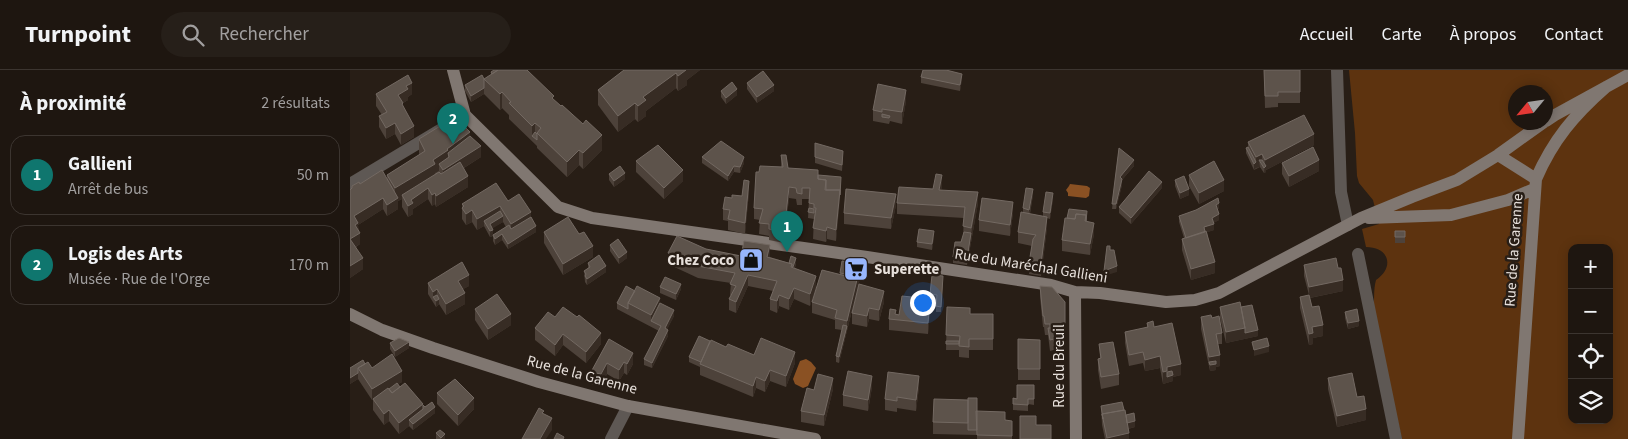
<!DOCTYPE html>
<html lang="fr">
<head>
<meta charset="utf-8">
<style>
  :root { --surface:#1e1610; --page:#261f19; --text:#f1f3f6; --muted:#a19f9f; --line:#3c3530; --accent:#0f766e }
  body { margin:0; font-family:"Source Sans 3",sans-serif; background:var(--page); color:var(--text) }
  .controls { position:absolute; right:15px; bottom:15px; display:grid; overflow:hidden; border-radius:10px; box-shadow:0 2px 12px #0003 }
  .controls button { width:45px; height:45px; display:grid; place-items:center; padding:0; border:0; border-bottom:1px solid var(--line); background:var(--surface); color:var(--text); font:25px sans-serif }
  .compass { position:absolute; left:1158px; top:15px; width:45px; height:45px; border-radius:50%; background:var(--surface); box-shadow:0 2px 12px #0003; rotate:241deg }
  .you { position:absolute; left:572px; top:232px; width:18px; height:18px; margin:-12px; border:4px solid #fff; border-radius:50%; background:#1a73e8; box-shadow:0 0 0 8px #1a73e833 }
  .badge { display:grid; place-items:center; width:32px; height:32px; border-radius:50%; background:var(--accent); color:#fff; font-size:16px; font-weight:700 }
  .pin { position:absolute; translate:-50% -41px; filter:drop-shadow(0 1px 2px #0008) }
  .pin::after { content:''; position:absolute; top:26px; width:18px; height:15px; background:inherit; clip-path:polygon(0 0,100% 0,50% 100%) }
  .list { margin:0; padding:0; list-style:none }
  h2 { display:flex; justify-content:space-between; align-items:center; height:65px; margin:0; padding:0 20px; font-size:21px }
  h2 small { font-size:16px; font-weight:400; color:var(--muted) }
  .list li { display:grid; grid-template-columns:32px 1fr auto; gap:15px; align-items:center; box-sizing:border-box; height:80px; margin:0 10px 10px; padding:0 10px; border:1px solid var(--line); border-radius:15px }
  .list b { display:block; font-size:19px; white-space:nowrap }
  .list p { margin:0; font-size:16px; white-space:nowrap; color:var(--muted) }
  .list em { font-size:16px; font-style:normal; color:var(--muted) }
  .icon { flex:none; width:28px; height:28px; fill:none; stroke:currentColor; stroke-width:2; stroke-linecap:round; stroke-linejoin:round }
  .map { position:relative; flex:none; width:1278px; height:369px; overflow:hidden }
  header { display:flex; align-items:center; gap:30px; box-sizing:border-box; height:70px; padding:0 25px; background:var(--surface); border-bottom:1px solid var(--line) }
  header strong { font-size:24px }
  nav { display:flex; gap:28px; margin-inline-start:auto; font-size:18px }
  .search { width:350px; height:45px; background:var(--page); display:flex; align-items:center; gap:12px; box-sizing:border-box; padding:0 18px; border-radius:28px; color:var(--muted); font-size:19px }
  main { display:flex }
  aside { flex:1; background:var(--surface) }
  .map>svg:first-child { display:block }
  .green { fill:#5d330f; fill-rule:evenodd }
  .water { fill:#8a5123 }
  .lines { fill:none; stroke-linecap:round; stroke-linejoin:round }
  .street { stroke:#5e5854; stroke-width:12 }
  .secondary { stroke:#807771; stroke-width:12 }
  .wall { fill:#4d423a; fill-rule:evenodd }
  .shaded-wall { fill:#372c24 }
  .building { fill:#5d534b; stroke:#736962 }
  .labels { text-anchor:middle; dominant-baseline:central; stroke-width:5; stroke-linejoin:round; paint-order:stroke }
  .street-label { font-size:15px; fill:#e7e0db; stroke:#281e16 }
  .poi-label { font-size:15px; font-weight:bold; fill:#e7e0db; stroke:#281e16; text-anchor:end }
</style>
</head>
<body>
<header>
<strong>Turnpoint</strong>
<div class="search"><svg class="icon" aria-label="search" viewBox="0 0 24 24"><circle cx="10" cy="10" r="6"/><path d="M15 15l6 6"/></svg>Rechercher</div>
<nav><a>Accueil</a><a>Carte</a><a>À propos</a><a>Contact</a></nav>
</header>
<main>
<aside>
<h2>À proximité<small>2 résultats</small></h2>
<ul class="list">
<li><span class="badge">1</span><div><b>Gallieni</b><p>Arrêt de bus</p></div><em>50 m</em></li>
<li><span class="badge">2</span><div><b>Logis des Arts</b><p>Musée · Rue de l'Orge</p></div><em>170 m</em></li>
</ul>
</aside>
<div class="map">
<svg width="1278" height="369" viewBox="0 0 1278 369">
  <rect width="100%" height="100%" fill="#281e16"/>
  <!-- green -->
  <path class="green" d="M999,0H1278V369H1052L1023,242C1025,231 1023,221 1026,210C1045,197 1039,177 1016,177L1012,159L1029,154L1023,130L1009,113L1007,106L1005,63ZM1166,22H1196V52H1166ZM1222,178H1259V350H1222Z"/>
  <!-- water -->
  <path class="water" d="M720,114L737,116L740,118L739,126L736,128L718,126V123L716,120L719,116Z
    M456,289L461,292L466,298L458,316L453,318L445,314L443,309L450,291Z"/>
  <g class="lines">
    <!-- street -->
    <path class="street" d="M987,0L991,122L998,155
      M0,114L115,45
      M1008,184L1046,369
      M261,369L278,336"/>
    <!-- secondary -->
    <path class="secondary" d="M103,0L115,45L208,137L242,148L517,187L701,215L725,222L750,223L816,232L845,230L869,223L1011,148L1062,127L1107,110L1148,85L1194,52
      M1196,51L1205,45L1278,5
      M1148,85L1186,109
      M1019,148L1101,145L1158,130L1184,119
      M725,222L726,369
      M0,244L32,260L83,278L189,312L278,336L465,369
      M1168,369L1186,109C1203,70 1224,45 1256,17"/>
  </g>
  <!-- wall -->
  <path class="wall" d="M274,0H350L337,10V15L328,21L326,18L296,41V46L288,52L285,49L268,62L248,35V20Z
    M914,0H950V33H928V37L915,38Z
    M141,2L204,30L252,80L233,99L229,95L217,107L187,78V76L159,49V45L152,38L150,40L134,24L121,32L115,21V15L134,9L141,5Z
    M571,7L612,9L610,21L571,13Z
    M397,13L424,21L407,33L397,19Z
    M371,21L387,25L376,34L371,27Z
    M26,24H62L58,27V30L53,33V37L64,67L51,75L45,64L36,69L29,57V46L32,45L26,36Z
    M556,31L552,54L540,51L539,54L523,51V40Z
    M120,66L131,87L114,98L118,117L86,137L85,134L82,136L78,129L63,139V144L58,147L52,137V129L48,131V139L37,146L33,139L8,155L10,174L6,177L13,199L0,208L2,116L10,114L37,109V105L69,85V69Z
    M898,72L964,75L916,100V102L914,103L910,97L904,100L896,83V78L898,77Z
    M465,73L493,87L492,101L465,93Z
    M769,78L784,96L772,110V115L766,139H762Z
    M431,85L438,98L468,105L491,113L486,171L477,169L476,172L463,169L464,149L458,148L459,129H452V135H447L446,129L439,128L434,173L419,170V166L409,164L410,150L404,149V138L431,97Z
    M352,87L394,93L390,103L384,102L378,111L352,93Z
    M286,91L333,111L314,129L286,102Z
    M932,93L969,101L939,117L932,104Z
    M259,104L275,109L264,117L259,110Z
    M839,105L874,121L849,134L839,116Z
    M825,110L839,125L830,129L825,116Z
    M592,116L591,120L628,133L617,195L603,193V187L611,172L613,166L614,148L547,144V133Z
    M812,118L781,154L769,143V137Z
    M399,122L395,164L378,160V151L373,150V139L382,128L392,126Z
    M683,125L680,144L693,146V142L703,129L700,149L697,148V158L691,206L679,204V193L682,176L668,173V162L673,142V138Z
    M158,131L181,147L186,162L158,179L152,170L145,175L143,171V166L140,167L134,156L127,160L122,152L116,155L112,149V134ZM153,152L156,157L143,165L142,158Z
    M546,135L541,159L494,154V143Z
    M869,138L867,140L869,150L863,153L864,160L857,162L865,203L841,210L832,180V169L834,168L829,152V146Z
    M663,143L660,166L629,161V150Z
    M737,147L736,151L744,164L740,185L712,181V170Z
    M1045,161H1055V173H1045Z
    M194,162L229,164L243,187L213,205L194,173Z
    M584,167L582,180L567,177V172Z
    M260,175L277,188L269,194L260,181Z
    M356,179L391,186H420V187L439,193H446L445,198L466,217L460,236L444,229L439,240L429,236L427,243L420,240V229L423,221L398,216L386,243L379,240V229L381,225H380L381,213L348,208L318,194V183Z
    M238,193L256,202L237,215L235,212L234,201L238,198Z
    M954,195L993,221L960,228L962,237L973,266L963,268V274L959,275L950,238V227L959,225L954,206Z
    M512,200L489,293L486,292V286L492,260L485,259V250L462,243V232L490,205V203Z
    M593,212L591,242H586V231L580,230V224Z
    M78,213L119,216L113,219L115,234L96,245L89,234L86,237L78,224Z
    M690,216L715,232V277L705,278L704,280L700,281L698,265H695L694,257H693L690,227Z
    M310,217L331,219L326,230L310,223Z
    M285,221L310,233L324,246L317,259L318,266L302,298L294,295V289L309,261L267,239V233Z
    M534,232L529,251L519,249L517,257L502,254V243Z
    M597,237L620,244H643V280H619V288L609,287V280H596Z
    M870,237H891L908,266L876,273L870,248Z
    M125,239L161,255L138,270L125,250Z
    M580,240L578,264L539,260V249L546,244L549,245Z
    M995,242L1009,256L998,259L995,248Z
    M205,247L251,274L236,293L213,275L205,286L185,270V258Z
    M851,247L862,248L872,263V274H868L870,296L866,297V300L860,301L851,259Z
    M797,253L804,257L831,305L823,307V311L813,314L810,298L795,301L793,293L779,296L775,273V262L797,258Z
    M259,269L283,294L277,305L274,303L269,311L257,304L251,316L241,314V302Z
    M668,269L690,270V310H668Z
    M40,273L59,278L45,287L40,279Z
    M749,274L769,304V315L751,319L748,300V289L750,288Z
    M376,277L404,285L445,293L436,317L420,311L415,322L406,318L403,327L350,305V297L339,292V287Z
    M15,294L22,298L52,312L48,314L50,317L73,335L75,337L85,343L63,360L59,356L49,364L39,351L34,355L23,340V329L22,330L8,309L0,314V298Z
    M978,308L1016,350L987,357L978,319Z
    M522,317L518,341L493,336V325Z
    M569,317L566,341L547,338V342L535,340V329Z
    M483,319L474,356L451,352V341L464,320Z
    M87,323L124,339L108,356L87,334Z
    M663,328L684,329V335L678,334V341L663,340Z
    M751,336L774,340L776,345L785,357L778,359L779,369H755L752,355Z
    M627,341L655,350L662,351V369H627V365L583,364V352Z
    M86,363L95,369H86Z"/>
  <!-- shaded-wall -->
  <path class="shaded-wall" d="M334,0H350L337,10V15L328,21V6Z
    M326,3V18L296,41V46L288,52V36L293,27Z
    M612,4V9L610,21V15Z
    M62,13V24L58,27V30L53,33V44L48,25L56,16Z
    M424,15V21L407,33V27Z
    M134,18V24L121,32V26Z
    M387,19V25L376,34V28Z
    M556,20V31L552,54V42Z
    M152,22V38L150,40V24Z
    M285,33V49L268,62V46Z
    M45,53V64L36,69V58Z
    M185,53V68L182,66V56Z
    M64,56V67L51,75V64Z
    M120,62V77L99,87L98,84V96L89,94V101L85,103V109L52,125V129L48,131V139L37,146V135L45,130V118Z
    M964,64V75L916,100V102L914,103L915,90Z
    M252,65V80L233,99V83Z
    M131,76V87L93,111V100Z
    M229,80V95L217,107V92Z
    M912,84V95L909,90L910,97L906,98V87Z
    M394,87V93L390,103V97Z
    M784,90V96L772,110V115L766,139V134L770,107Z
    M969,90V101L939,117V106Z
    M906,92V98L904,100V94Z
    M384,96V102L378,111V106Z
    M333,100V111L314,129V118Z
    M275,103V109L264,117V111Z
    M592,105V116L589,131V120Z
    M118,106V117L86,137V126Z
    M491,107L490,131L486,171V160Z
    M874,110V121L849,134V123Z
    M399,111V122L395,164V153Z
    M812,112V118L781,154V148Z
    M439,117V128L434,173V162Z
    M78,118V129L63,139V144L58,147V136L61,130Z
    M683,119V125L679,145V140Z
    M839,119V125L830,129V123Z
    M628,122V133L617,195V189Z
    M85,123V134L82,136V125Z
    M703,123V129L700,149V143Z
    M546,124V135L541,159V148Z
    M33,128V139L8,155V164L5,166L4,146Z
    M663,132V143L660,166V155Z
    M869,133V138L866,140V135Z
    M150,136V147L134,151V156L127,160V149Z
    M122,140V152L116,155V144Z
    M181,142V153L161,165V154Z
    M869,144V150L862,154V148Z
    M153,146V152L140,160V154Z
    M697,147V158L691,206V194Z
    M744,153V164L740,185V174Z
    M864,154V160L855,163L854,157Z
    M186,156V162L158,179V174Z
    M477,157V169L476,172V161Z
    M143,160V166L140,167V161Z
    M584,161V167L582,180V174Z
    M10,163V174L0,180V169Z
    M152,164V170L145,175V169Z
    M420,175V186L418,192L417,187Z
    M243,176V187L213,205V194Z
    M277,182V188L269,194V188Z
    M13,188V199L0,208V196Z
    M446,188V193L441,208V197Z
    M512,189V200L489,293V287L497,256V251Z
    M865,192V203L841,210V199Z
    M256,196V202L237,215V209Z
    M767,196V202L754,206V201Z
    M119,205V216L108,222V211Z
    M398,205V216L386,243V232Z
    M466,206V217L460,236V224Z
    M993,210V221L959,228V217Z
    M331,214V219L326,230V224Z
    M444,218V229L439,240V229Z
    M87,219V230L89,229V234L86,237V231L83,227V222Z
    M534,221V232L529,251V240Z
    M115,223V234L96,245V234Z
    M429,225V236L427,243V231Z
    M310,228V239L301,251V245Z
    M580,229V240L578,264V253Z
    M519,238V249L517,257V246Z
    M324,240V246L315,264V258Z
    M161,244V255L138,270V259Z
    M1009,251V256L998,259V253Z
    M973,255V266L963,268V274L959,275V264L962,257Z
    M895,258L908,260V266L876,273V262Z
    M318,260V266L302,298V293Z
    M251,263V274L236,293V282Z
    M213,264V275L205,286V275Z
    M705,267V278L704,280V269Z
    M59,272V278L45,287V281Z
    M919,276V282L904,286V280Z
    M445,282V293L436,317V306Z
    M283,283V294L277,305V294Z
    M870,285V296L866,297V300L860,301L859,287Z
    M810,286V298L795,301V290Z
    M274,292V303L269,311V300Z
    M257,293V304L251,316V304Z
    M831,294V305L823,307V311L813,314V302L817,297Z
    M420,300V311L415,322V311Z
    M52,301V312L22,330V319Z
    M8,303V309L0,314V308Z
    M522,306V317L518,341V330Z
    M569,306V317L566,341V330Z
    M406,307V318L403,327V316Z
    M483,308V319L474,356V345Z
    M124,328V339L108,356V345Z
    M73,334V345L59,350V356L49,364V353Z
    M85,337V343L63,360V354Z
    M1016,339V350L987,357V346Z
    M39,340V351L34,355V344Z
    M202,348V360L196,369H190Z
    M785,351V357L777,359V353Z
    M779,363V369H757V368Z
    M95,364V369H91V368Z"/>
  <!-- building -->
  <path class="building" d="M144,0H148L142,4L141,2Z
    M148,0H177L204,26L202,28L211,36L212,35L233,54L236,50L252,65L233,83L229,80L217,92L187,63L191,58L185,53L182,56L159,33L161,32L152,22L150,24L134,9Z
    M274,0H336L328,6L326,3L293,27L296,30L288,36L285,33L268,46L248,20Z
    M573,0H596L612,4L610,15L571,7Z
    M914,0H950V22H928V26H915Z
    M413,1L424,15L407,27L397,13Z
    M58,5L62,13L56,16L58,19L48,25L53,33L52,34L64,56L51,64L45,53L36,58L29,46L37,42L26,24Z
    M132,5L134,9V18L121,26L115,15Z
    M382,12L387,19L376,28L371,21Z
    M528,14L556,20L552,42L532,39V42L523,40Z
    M532,44L540,46L539,48L532,47Z
    M954,45L964,64L915,90L912,84L906,87L898,72Z
    M100,50L109,51L120,62L97,79L98,80L83,90L85,94L45,118L37,105L75,81L69,69Z
    M185,62L187,64V70L182,66Z
    M120,66L131,76L93,100L89,94L99,87L98,83Z
    M371,71L394,87L390,97L384,96L378,106L352,87Z
    M465,73L493,81L492,95L465,87Z
    M308,75L333,100L314,118L286,91Z
    M898,77L906,92L904,94L896,78Z
    M963,77L969,90L939,106L932,93Z
    M769,78L784,90L770,107L772,109L766,134H762Z
    M431,85H436L438,98L468,100V109L476,110L475,120H490L486,160L477,157L476,161L463,158L466,138H464V134L459,133L460,118H452V124L447,123L446,118L439,117L434,162L419,159V154L409,153L413,139L404,138L406,102H409L410,96L433,97Z
    M909,90H912L916,96L914,98Z
    M864,91L874,110L849,123L839,105Z
    M110,92L118,106L86,126L85,123L82,125L78,118L61,130L63,133L58,136L52,125L89,102L91,104Z
    M270,96L275,103L264,111L259,104Z
    M32,100L48,128L37,135L33,128L4,146L8,153L5,155L10,163L0,169L13,188L0,196V120L2,118V116L9,112L10,114Z
    M799,101L812,112L781,148L769,137Z
    M586,104L592,105L589,120L628,122L621,158L613,156L615,137L547,133L549,117L583,119Z
    M468,105L491,107L490,125V120H476V110L468,109Z
    M834,106L839,119L830,123L825,110Z
    M394,110L399,111L395,153L378,149L380,140L373,139L375,127L382,128V125L392,126Z
    M146,113L158,131L169,124L181,142L161,154L150,136L127,149L122,140L116,144L112,138L114,136L112,134Z
    M676,118L683,119L679,140L673,138Z
    M496,119L546,124L541,148L494,143Z
    M696,122L703,123L700,143L693,142Z
    M632,128L663,132L660,155L629,150Z
    M868,128L869,133L866,135L869,144L862,148L864,154L854,157L855,162L836,168L829,146L846,140Z
    M459,138L464,139V143L458,142Z
    M719,139L737,141L736,151V145L726,144L725,149L717,148Z
    M150,141L153,146L140,154L143,160L140,161L134,151Z
    M671,142L697,147L691,194L679,193L683,169L686,165L668,162Z
    M726,144L736,145L735,151L744,153L740,174L712,170L715,148L725,149Z
    M181,147L186,156L158,174L152,164L145,169L143,165L159,155L161,159Z
    M218,147L229,164L234,162L243,176L213,194L194,162Z
    M569,159L584,161L582,174L567,172Z
    M856,161L865,192L841,199L832,169Z
    M1045,161H1055V167H1045Z
    M614,162L621,163L617,189L603,187L605,172H611Z
    M327,166L356,179L391,186L394,171L420,175L417,187L442,194L441,197L466,206L460,224L444,218L439,229L429,225L427,231L420,229L427,211L398,205L386,232L379,229L386,216L380,214L385,203L348,196L318,183Z
    M268,169L277,182L269,188L260,175Z
    M757,176H760V180H764L767,196L754,201Z
    M249,185L256,196L237,209L235,206L236,204L234,201L240,197L238,193Z
    M441,186L446,188L443,197H442V194L439,193Z
    M500,187L512,189L497,251L485,248L487,240L462,232L472,200L496,206Z
    M986,188L988,198H991L993,210L959,217L954,195Z
    M492,191L499,192L496,204L490,203Z
    M112,192L119,205L108,211L115,223L96,234L87,219L83,222L78,213Z
    M582,205L593,206L591,237L586,236L587,225L580,224Z
    M315,207L331,214L326,224L310,217Z
    M509,214L534,221L529,240L519,238L517,246L502,243Z
    M276,216L285,221L278,233V239L267,233Z
    M287,216L310,228L301,245L278,233Z
    M690,216L702,217L715,232V266L705,267L704,269L700,270L698,258H700V254H695L694,246H693Z
    M147,224L161,244L138,259L125,239Z
    M87,225L89,229L86,231L83,227Z
    M959,225L962,237L969,236L973,255L962,257L963,263L959,264L950,227Z
    M552,226L580,229L578,253L539,249L540,239L546,240L545,244L549,245Z
    M890,232L895,258L876,262L870,237Z
    M310,233L324,240L315,258L318,260L302,293L294,289L311,256L301,251Z
    M902,235L908,260L895,263V258L891,237Z
    M213,237L227,247L229,245L251,263L236,282L213,264L205,275L185,258L198,242L205,247Z
    M597,237L620,238V244H643V269H619V277L609,276L610,266L596,265Z
    M1007,239L1009,251L998,253L995,242Z
    M861,245L862,248L869,246L872,263L866,264L870,285L859,287L851,247Z
    M803,251L804,257L822,253L831,294L817,297V301L813,302L810,286L795,290L793,282L779,285L775,262L798,257L797,253Z
    M493,255L497,256L489,287L486,286Z
    M349,266L360,271L351,292L339,287Z
    M49,268L59,272L45,281L40,273Z
    M411,268L445,282L436,306L420,300L415,311L406,307L403,316L350,294L361,270L376,277L378,274L404,285Z
    M917,268L919,276L904,280L902,272Z
    M259,269L283,283L277,294L274,292L269,300L257,293L251,304L241,302Z
    M668,269L690,270V299H668Z
    M596,271H609V274H596Z
    M763,272L769,304L751,307L748,289L751,288L749,274Z
    M42,284L52,301L22,319L8,298L18,292L22,298Z
    M13,290L15,294L8,298V303L0,308V298Z
    M866,291V294L860,295L859,292Z
    M498,301L522,306L518,330L493,325Z
    M822,301L823,305L817,307V302Z
    M538,302L569,306L566,330L547,327V331L535,329Z
    M1002,303L1007,327L1014,326L1016,339L987,346L978,308Z
    M468,304L483,308L474,345L451,341L457,318L464,320Z
    M105,309L124,328L108,345L87,323Z
    M47,313L50,317L42,323L39,319Z
    M55,313L73,334L49,353L39,340L34,344L23,329L38,318L42,323Z
    M667,315H684V329H678V335L663,334V328L667,329Z
    M618,328H627V360H618Z
    M584,329L618,330V353L583,352Z
    M82,332L85,337L63,354L59,350L73,339V335L75,337Z
    M772,332L774,340L752,344L753,349L751,336Z
    M189,338L194,341L192,343L202,348L190,369H172Z
    M775,340L779,363L757,368L752,344Z
    M626,341L655,342V350L662,351V366L627,365Z
    M784,343L785,351L777,353L776,345Z
    M670,346H686V355H701V369H670Z
    M90,360L95,364L91,368L86,363Z
    M207,363L214,367L213,369H204Z"/>
  <!-- icons -->
  <defs>
    <symbol id="shop-square" viewBox="-11 -11 22 22"><rect x="-9" y="-9" width="18" height="18" rx="4" fill="#97b6fd" stroke="#281e16"/><path d="M-5-2.5h2.3a2.7 3.5 0 0 1 5.4 0H5L5.5 6h-11ZM-1.5-2.5h3a1.5 2.3 0 0 0-3 0Z" fill="#111"/></symbol>
    <symbol id="supermarket-square" viewBox="-11 -11 22 22"><rect x="-9" y="-9" width="18" height="18" rx="4" fill="#97b6fd" stroke="#281e16"/><path d="M-6-5.5h2.5l.6 2H6L4.5 2H-2.5L-4.4-4H-6ZM-1.5 3.2a1.3 1.3 0 1 0 .1 0ZM3 3.2a1.3 1.3 0 1 0 .1 0Z" fill="#111"/></symbol>
  </defs>
  <g fill-rule="evenodd">
    <use href="#shop-square" x="387" y="176" width="28" height="28"/>
    <use href="#supermarket-square" x="492" y="185" width="28" height="28"/>
  </g>
  <g class="labels">
    <!-- street labels -->
    <g class="street-label">
      <text transform="translate(1164 180) rotate(-86)">Rue de la Garenne</text>
      <text transform="translate(681 196) rotate(9)">Rue du Maréchal Gallieni</text>
      <text transform="translate(709 296) rotate(-90)">Rue du Breuil</text>
      <text transform="translate(232 305) rotate(15)">Rue de la Garenne</text>
    </g>
    <!-- poi labels -->
    <g class="poi-label">
      <text x="384" y="190">Chez Coco</text>
      <text x="524" y="199" text-anchor="start">Superette</text>
    </g>
  </g>
</svg>
<div class="controls">
<button>+</button>
<button>−</button>
<button><svg class="icon" aria-label="locate" viewBox="0 0 24 24"><circle cx="12" cy="12" r="6"/><path d="M12 2v4M12 18v4M2 12h4M18 12h4"/></svg></button>
<button><svg class="icon" aria-label="layers" viewBox="0 0 24 24"><path d="M12 4l9 5-9 5-9-5zM3 14l9 5 9-5"/></svg></button>
</div>
<svg class="compass" viewBox="-18 -18 36 36"><path d="M0-13l5 13h-10z" fill="#e53935"/><path d="M0 13l5-13h-10z" fill="#a19f9f"/></svg>
<div class="you"></div>
<div class="pin badge" style="left:437px;top:182px">1</div>
<div class="pin badge" style="left:103px;top:74px">2</div>
</div>
</main>
</body>
</html>
